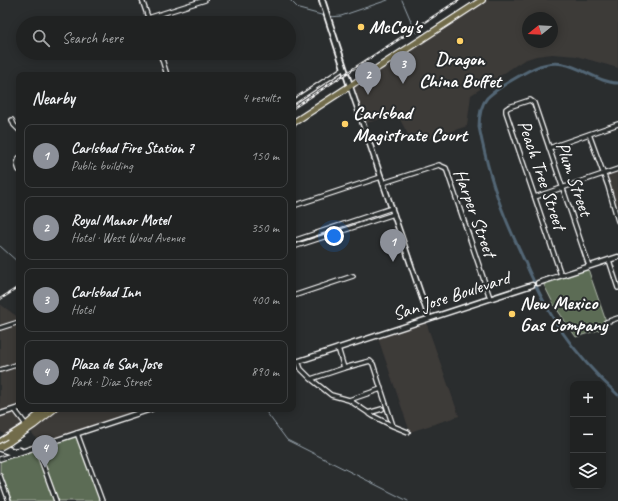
<!DOCTYPE html>
<html lang="en">
<head>
<meta charset="utf-8">
<style>
  :root { --surface:#202222; --page:#282a2a; --text:#f1f3f6; --muted:#a2a4a5; --line:#3d3f40; --accent:#8c9099 }
  body { margin:0; font-family:Caveat,sans-serif; background:var(--page); color:var(--text) }
  .controls { position:absolute; right:12px; bottom:12px; display:grid; overflow:hidden; border-radius:8px; box-shadow:0 2px 10px #0003 }
  .controls button { width:36px; height:36px; display:grid; place-items:center; padding:0; border:0; border-bottom:1px solid var(--line); background:var(--surface); color:var(--text); font:20px sans-serif }
  .compass { position:absolute; left:522px; top:12px; width:36px; height:36px; border-radius:50%; background:var(--surface); box-shadow:0 2px 10px #0003; rotate:252deg }
  .you { position:absolute; left:334px; top:236px; width:14px; height:14px; margin:-10px; border:3px solid #fff; border-radius:50%; background:#1a73e8; box-shadow:0 0 0 6px #1a73e833 }
  .badge { display:grid; place-items:center; width:26px; height:26px; border-radius:50%; background:var(--accent); color:#fff; font-size:13px; font-weight:700 }
  .pin { position:absolute; translate:-50% -33px; filter:drop-shadow(0 1px 2px #0008) }
  .pin::after { content:''; position:absolute; top:21px; width:14px; height:12px; background:inherit; clip-path:polygon(0 0,100% 0,50% 100%) }
  .list { margin:0; padding:0; list-style:none }
  h2 { display:flex; justify-content:space-between; align-items:center; height:52px; margin:0; padding:0 16px; font-size:17px }
  h2 small { font-size:13px; font-weight:400; color:var(--muted) }
  .list li { display:grid; grid-template-columns:26px 1fr auto; gap:12px; align-items:center; box-sizing:border-box; height:64px; margin:0 8px 8px; padding:0 8px; border:1px solid var(--line); border-radius:8px }
  .list b { display:block; font-size:15px; white-space:nowrap }
  .list p { margin:0; font-size:13px; white-space:nowrap; color:var(--muted) }
  .list em { font-size:13px; font-style:normal; color:var(--muted) }
  .icon { flex:none; width:22px; height:22px; fill:none; stroke:currentColor; stroke-width:2; stroke-linecap:round; stroke-linejoin:round }
  .map { position:relative; flex:none; width:618px; height:501px; overflow:hidden }
  .search { position:absolute; background:var(--surface); box-shadow:0 2px 10px #0003; left:16px; top:16px; width:280px; height:44px; display:flex; align-items:center; gap:10px; box-sizing:border-box; padding:0 14px; border-radius:22px; color:var(--muted); font-size:15px }
  .panel { position:absolute; background:var(--surface); box-shadow:0 2px 10px #0003; left:16px; top:72px; width:280px; height:340px; border-radius:8px }
  .map>svg:first-child { display:block }
  .built { fill:#3d3a38; fill-rule:evenodd }
  .green { fill:#5c6c54; stroke:#aeb6aa }
  .lines { fill:none; stroke-linecap:round; stroke-linejoin:round }
  .stream { stroke:#97a3ac; stroke-width:1 }
  .canal { stroke:#526675; stroke-width:3 }
  .minor-casing { stroke:#fff; stroke-width:6 }
  .tertiary-casing { stroke:#fff; stroke-width:7 }
  .secondary-casing { stroke:#fff; stroke-width:8 }
  .trunk-casing { stroke:#fff; stroke-width:8 }
  .minor { stroke:#2a2d2e; stroke-width:3.5 }
  .tertiary { stroke:#2a2d2e; stroke-width:4 }
  .secondary { stroke:#2a2d2e; stroke-width:4.5 }
  .trunk { stroke:#726c4b; stroke-width:5.5 }
  .rail-casing { stroke:#fff; stroke-width:2.5 }
  .rail { stroke:#2a2d2e; stroke-width:1; stroke-dasharray:3; stroke-linecap:butt }
  .trunk-bridge-casing { stroke:#fff; stroke-width:8; stroke-linecap:butt }
  .trunk-bridge { stroke:#726c4b; stroke-width:5.5 }
  .poi-dot { fill:#ffd166; stroke:#2a2d2e; stroke-width:1.5 }
  .labels { text-anchor:middle; dominant-baseline:central; stroke-width:4; stroke-linejoin:round; paint-order:stroke }
  .poi-label { font-size:19px; font-weight:bold; fill:#fff; stroke:#2a2d2e; text-anchor:start }
  .street-label { font-size:19px; fill:#fff; stroke:#2a2d2e }
</style>
</head>
<body>
<div class="map">
<svg width="618" height="501" viewBox="0 0 618 501">
  <rect width="100%" height="100%" fill="#2a2d2e"/>
  <filter id="ink" filterUnits="userSpaceOnUse"><feTurbulence type="fractalNoise" baseFrequency=".025" numOctaves="2"/><feDisplacementMap in="SourceGraphic" scale="8" xChannelSelector="R" yChannelSelector="G"/><feConvolveMatrix kernelMatrix="1 2 1 2 8 2 1 2 1" color-interpolation-filters="sRGB"/></filter>
  <g filter="url(#ink)">
    <!-- built -->
    <path class="built" d="M482,0H618V68L576,56L552,54L536,56L524,60L471,95L467,126L413,144L397,114L363,124L350,86ZM528,18H552V42H528Z
      M618,169V211L615,212L603,174Z
      M0,304L19,318V408L16,409L26,425L8,437L0,431Z
      M426,322L459,416L410,432L378,338Z
      M54,409H151L41,445L29,429Z"/>
    <!-- green -->
    <path class="green" d="M587,266L608,327L576,337L554,305L542,281Z
      M77,433L102,501H9L0,476V459Z"/>
    <g class="lines">
      <!-- stream -->
      <path class="stream" d="M290,0L299,9L325,16
        M402,0L414,28
        M330,17L341,16L388,0
        M415,30L417,33
        M0,246L19,263
        M264,409L287,440L408,501"/>
      <!-- canal -->
      <path class="canal" d="M618,83C599,83 582,67 563,64C542,60 522,74 504,85C498,89 492,93 487,98C480,106 479,117 479,127C485,157 493,188 505,217C511,232 518,247 525,262C535,285 546,308 560,329C577,354 596,375 618,395"/>
      <defs>
        <path id="minor" d="M142,0L150,23
          M148,18L205,0
          M160,53L167,75
          M293,102L344,68
          M12,120L14,125L19,130
          M589,134L608,186L618,221
          M549,148L618,124
          M19,158L17,164L19,170
          M383,183L439,165L446,168L490,298
          M535,197L618,169
          M293,206L381,177
          M293,241L392,208
          M293,247L394,214
          M609,260L618,288
          M561,275L506,112V109L509,107L530,100L534,103L589,266
          M293,296L353,276
          M606,322L618,318
          M0,328L19,322
          M298,361L301,369L311,379L344,368L338,348
          M0,370L19,364
          M311,379L331,395L349,400L381,389L373,364L370,361L344,368
          M381,389L393,426L408,432
          M349,400L373,416L393,426
          M15,410L27,426
          M368,413L382,409
          M77,433L102,501
          M36,446L56,501
          M0,459L15,454
          M0,476L9,501"/>
        <path id="tertiary" d="M350,86L429,318
          M538,283L618,257
          M293,363L532,285
          M0,414L19,408
          M0,445L13,451L20,450
          M0,449L15,454L151,409"/>
        <path id="secondary" d="M322,0L350,86"/>
        <path id="trunk" d="M293,123L482,0
          M0,442L24,427L45,409
          M9,442L34,425L54,409"/>
      </defs>
      <!-- minor casing -->
      <use href="#minor" class="minor-casing"/>
      <!-- tertiary casing -->
      <use href="#tertiary" class="tertiary-casing"/>
      <!-- secondary casing -->
      <use href="#secondary" class="secondary-casing"/>
      <!-- trunk casing -->
      <use href="#trunk" class="trunk-casing"/>
      <!-- minor -->
      <use href="#minor" class="minor"/>
      <!-- tertiary -->
      <use href="#tertiary" class="tertiary"/>
      <!-- secondary -->
      <use href="#secondary" class="secondary"/>
      <!-- trunk -->
      <use href="#trunk" class="trunk"/>
      <defs>
        <path id="rail" d="M293,108L459,0
          M0,299L19,287"/>
      </defs>
      <!-- rail casing -->
      <use href="#rail" class="rail-casing"/>
      <!-- rail -->
      <use href="#rail" class="rail"/>
      <defs>
        <path id="trunk-bridge" d="M0,447L9,442"/>
      </defs>
      <!-- trunk-bridge casing -->
      <use href="#trunk-bridge" class="trunk-bridge-casing"/>
      <!-- trunk-bridge -->
      <use href="#trunk-bridge" class="trunk-bridge"/>
    </g>
  </g>
  <!-- markers -->
  <g class="poi-dot">
    <circle cx="361" cy="27" r="4"/>
    <circle cx="460" cy="41" r="4"/>
    <circle cx="345" cy="124" r="4"/>
    <circle cx="512" cy="314" r="4"/>
  </g>
  <g class="labels">
    <!-- poi labels -->
    <g class="poi-label">
      <text x="369" y="27">McCoy's</text>
      <text x="460" y="59" text-anchor="middle">Dragon<tspan x="460" dy="22">China Buffet</tspan></text>
      <text x="353" y="113">Carlsbad<tspan x="353" dy="22">Magistrate Court</tspan></text>
      <text x="520" y="303">New Mexico<tspan x="520" dy="22">Gas Company</tspan></text>
    </g>
    <!-- street labels -->
    <g class="street-label">
      <text transform="translate(542 175) rotate(71)">Peach Tree Street</text>
      <text transform="translate(574 179) rotate(71)">Plum Street</text>
      <text transform="translate(475 213) rotate(70)">Harper Street</text>
      <text transform="translate(451 296) rotate(-18)">San Jose Boulevard</text>
    </g>
  </g>
</svg>
<div class="controls">
<button>+</button>
<button>−</button>
<button><svg class="icon" aria-label="layers" viewBox="0 0 24 24"><path d="M12 4l9 5-9 5-9-5zM3 14l9 5 9-5"/></svg></button>
</div>
<svg class="compass" viewBox="-18 -18 36 36"><path d="M0-13l5 13h-10z" fill="#e53935"/><path d="M0 13l5-13h-10z" fill="#a2a4a5"/></svg>
<div class="you"></div>
<div class="pin badge" style="left:393px;top:262px">1</div>
<div class="pin badge" style="left:368px;top:95px">2</div>
<div class="pin badge" style="left:403px;top:84px">3</div>
<div class="pin badge" style="left:45px;top:468px">4</div>
<div class="search"><svg class="icon" aria-label="search" viewBox="0 0 24 24"><circle cx="10" cy="10" r="6"/><path d="M15 15l6 6"/></svg>Search here</div>
<section class="panel">
<h2>Nearby<small>4 results</small></h2>
<ul class="list">
<li><span class="badge">1</span><div><b>Carlsbad Fire Station 7</b><p>Public building</p></div><em>150 m</em></li>
<li><span class="badge">2</span><div><b>Royal Manor Motel</b><p>Hotel · West Wood Avenue</p></div><em>350 m</em></li>
<li><span class="badge">3</span><div><b>Carlsbad Inn</b><p>Hotel</p></div><em>400 m</em></li>
<li><span class="badge">4</span><div><b>Plaza de San Jose</b><p>Park · Diaz Street</p></div><em>890 m</em></li>
</ul>
</section>
</div>
</body>
</html>
